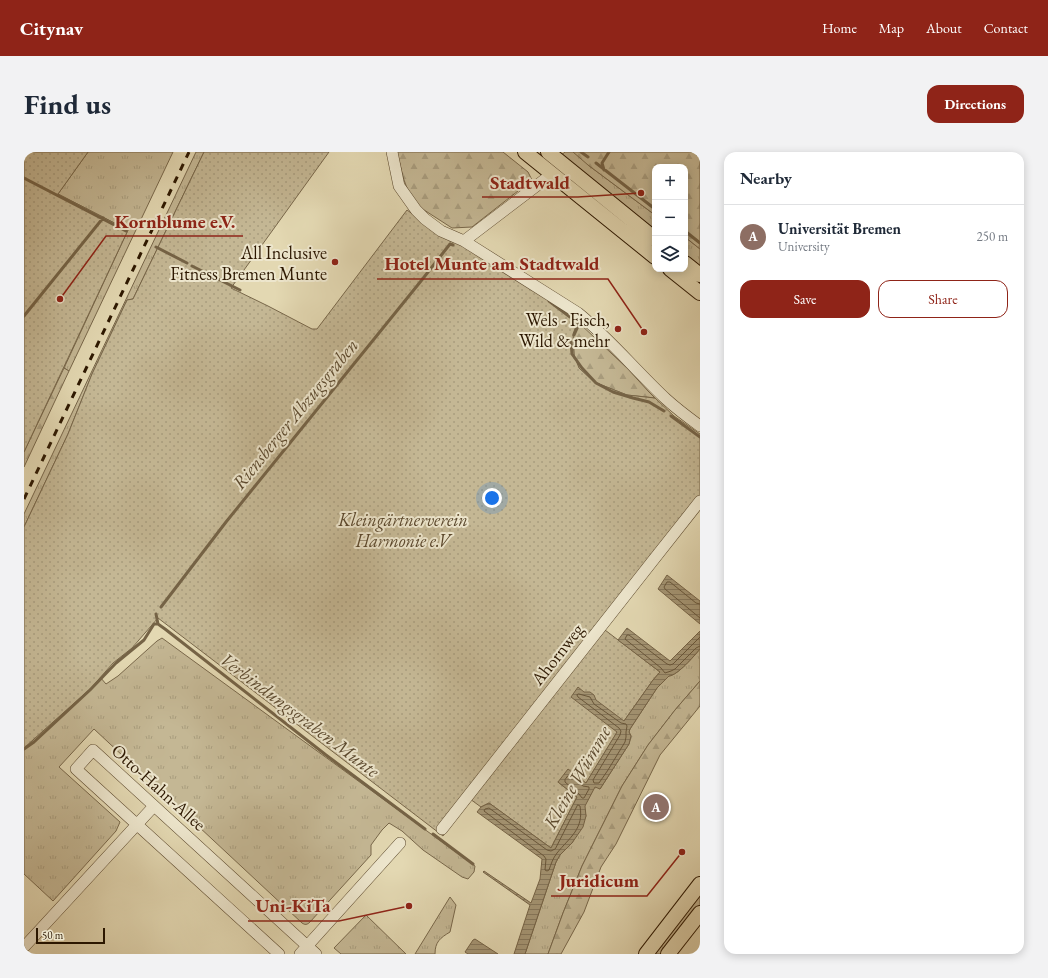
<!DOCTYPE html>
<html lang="en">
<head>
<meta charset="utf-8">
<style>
  :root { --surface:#fff; --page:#f2f2f3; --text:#1f2937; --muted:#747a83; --line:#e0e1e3; --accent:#8f2418 }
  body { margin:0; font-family:"EB Garamond",serif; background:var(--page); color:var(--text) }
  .controls { position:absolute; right:12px; top:12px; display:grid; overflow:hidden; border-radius:8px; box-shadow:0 2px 10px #0003 }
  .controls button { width:36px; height:36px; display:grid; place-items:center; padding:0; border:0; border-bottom:1px solid var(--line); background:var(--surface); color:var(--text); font:20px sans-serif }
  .scale { position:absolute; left:12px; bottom:10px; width:69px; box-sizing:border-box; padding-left:4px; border:2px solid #2c1700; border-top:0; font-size:11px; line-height:14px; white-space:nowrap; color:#2c1700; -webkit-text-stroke:3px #ede6cd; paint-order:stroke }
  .you { position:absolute; left:468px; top:346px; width:14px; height:14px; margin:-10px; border:3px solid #fff; border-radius:50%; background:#1a73e8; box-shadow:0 0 0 6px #1a73e833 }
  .badge { display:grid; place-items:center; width:26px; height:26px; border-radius:50%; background:var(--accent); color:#fff; font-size:13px; font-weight:700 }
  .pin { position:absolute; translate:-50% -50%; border:2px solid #fff; box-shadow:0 1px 4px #0006 }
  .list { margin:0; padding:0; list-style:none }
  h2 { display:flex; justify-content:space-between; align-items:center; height:52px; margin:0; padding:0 16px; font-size:17px }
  h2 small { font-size:13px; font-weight:400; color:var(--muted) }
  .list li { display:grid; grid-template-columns:26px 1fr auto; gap:12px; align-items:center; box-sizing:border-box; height:64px; padding:0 16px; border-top:1px solid var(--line) }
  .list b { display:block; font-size:15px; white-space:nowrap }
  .list p { margin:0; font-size:13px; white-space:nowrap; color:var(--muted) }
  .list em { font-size:13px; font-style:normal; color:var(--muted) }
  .actions { display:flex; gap:8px; padding:12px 16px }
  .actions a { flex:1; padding:9px 0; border:1px solid var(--accent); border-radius:12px; text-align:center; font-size:14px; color:var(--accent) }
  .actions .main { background:var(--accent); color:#fff }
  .icon { flex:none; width:22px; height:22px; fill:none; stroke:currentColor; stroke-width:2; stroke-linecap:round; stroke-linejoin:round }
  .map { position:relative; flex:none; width:676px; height:802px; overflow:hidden; border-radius:12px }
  header { display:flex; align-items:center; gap:24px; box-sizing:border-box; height:56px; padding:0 20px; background:var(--accent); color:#fff }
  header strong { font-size:19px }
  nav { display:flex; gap:22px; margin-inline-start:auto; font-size:14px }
  .intro { display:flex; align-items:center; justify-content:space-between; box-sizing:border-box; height:96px; padding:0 24px }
  h1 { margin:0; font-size:28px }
  .button { padding:10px 18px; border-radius:12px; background:var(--accent); color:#fff; font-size:14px; font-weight:700 }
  main { display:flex; gap:24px; padding:0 24px }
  aside { flex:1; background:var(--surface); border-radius:12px; box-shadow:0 2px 10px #0003 }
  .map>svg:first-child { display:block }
  .grass { fill:url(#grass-tufts); stroke:#78674a }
  .forest { fill:url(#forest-firs); stroke:#78674a }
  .garden { fill:url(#garden-dots); stroke:#78674a }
  .water { fill:url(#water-rules); stroke:#756346 }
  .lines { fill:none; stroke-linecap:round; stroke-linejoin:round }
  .shore { stroke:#68563a; stroke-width:1 }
  .stream { stroke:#756346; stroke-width:3 }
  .minor-casing { stroke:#5a472c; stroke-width:12 }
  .major-casing { stroke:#2c1700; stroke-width:16 }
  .minor { stroke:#ede6cd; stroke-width:11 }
  .major { stroke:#e3d8b2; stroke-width:14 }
  .rail { stroke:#2c1700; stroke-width:3; stroke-dasharray:7 7; stroke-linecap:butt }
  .poi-dot { fill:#8f2418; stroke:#ede6cd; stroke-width:1.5 }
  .labels { text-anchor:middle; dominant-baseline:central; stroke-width:4; stroke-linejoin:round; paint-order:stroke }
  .poi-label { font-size:18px; fill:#2c1700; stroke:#ede6cd; text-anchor:end }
  .park-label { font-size:18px; font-style:italic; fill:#5a472c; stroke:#ede6cd }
  .street-label { font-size:18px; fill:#2c1700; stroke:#ede6cd }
  .water-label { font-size:19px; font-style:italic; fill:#5c4a2f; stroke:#ede6cd }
  .leader { fill:none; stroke:#8f2418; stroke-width:1.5 }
  .callout-dot { fill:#8f2418; stroke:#ede6cd; stroke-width:1.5 }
  .callout-label { font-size:19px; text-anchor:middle; font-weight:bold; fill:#8f2418; stroke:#ede6cd; stroke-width:4; stroke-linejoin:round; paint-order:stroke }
</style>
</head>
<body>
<header>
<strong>Citynav</strong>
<nav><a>Home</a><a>Map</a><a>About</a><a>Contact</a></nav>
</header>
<div class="intro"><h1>Find us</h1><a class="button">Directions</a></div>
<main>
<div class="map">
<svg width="676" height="802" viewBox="0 0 676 802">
  <defs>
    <pattern id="grass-tufts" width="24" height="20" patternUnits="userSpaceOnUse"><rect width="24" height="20" fill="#c4b794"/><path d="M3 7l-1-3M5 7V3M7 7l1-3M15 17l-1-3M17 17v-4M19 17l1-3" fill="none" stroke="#a99d7e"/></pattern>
    <pattern id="forest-firs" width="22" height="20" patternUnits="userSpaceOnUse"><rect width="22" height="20" fill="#c4b794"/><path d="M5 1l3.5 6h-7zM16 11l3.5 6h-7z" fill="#a99d7e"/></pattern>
    <pattern id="garden-dots" width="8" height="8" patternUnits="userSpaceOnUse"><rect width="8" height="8" fill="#c4b794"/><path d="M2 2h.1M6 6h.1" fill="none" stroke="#a99d7e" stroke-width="1.8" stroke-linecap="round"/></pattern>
    <pattern id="water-rules" width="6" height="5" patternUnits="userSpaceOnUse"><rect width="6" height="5" fill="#a59675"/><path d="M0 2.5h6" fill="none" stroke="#87795e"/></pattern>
  </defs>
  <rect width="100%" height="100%" fill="#e3d8b2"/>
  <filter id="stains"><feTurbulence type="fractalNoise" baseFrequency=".005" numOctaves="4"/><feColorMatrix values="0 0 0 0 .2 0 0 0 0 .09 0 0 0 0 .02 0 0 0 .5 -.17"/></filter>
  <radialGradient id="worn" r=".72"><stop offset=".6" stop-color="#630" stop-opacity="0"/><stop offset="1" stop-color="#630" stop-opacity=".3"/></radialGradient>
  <!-- grass -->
  <path class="grass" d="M64,0H149L45,219L40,216L104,78L34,42Z
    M172,0H180L109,147L103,148L68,222L44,282L0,375V362Z
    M541,0H676L661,15L564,13L631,63V81L536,4Z
    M661,85L676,97V117L661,105Z
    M138,486L451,714L450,720L444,727L438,725L399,698L378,679L365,671L358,678L347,693V703L286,770C283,773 281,773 278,771L70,577L35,615L96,670L92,679L29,749L0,722V596L67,536L76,525L82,532L94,524L133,489Z
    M676,497V529L651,558L624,593L598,634L558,714L539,761L524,802H501L532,710L536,703L548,691L562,664L560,654L571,634L576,637L605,592L607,584L605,580L606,577L633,536L645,524C654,523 670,504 676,497Z
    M676,741V755L639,802H628Z
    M426,745L432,753L426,780C416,786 411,790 411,802H391Z
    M342,763L382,802H317L310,796Z"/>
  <!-- forest -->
  <path class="forest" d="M373,0H479L504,20L508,28L448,75L428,76L397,56L384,39L379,25Z
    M549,0H676V97L661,85V15H631V63L564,13Z
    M554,170L604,217L624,239L631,246L603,243L570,230L555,216L550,203L549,182Z
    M40,216L45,219L0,315V300Z
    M676,529V554L636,603L592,692L577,715L560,760L537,802H524L539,761L558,714L598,634L624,593L651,558Z"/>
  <!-- garden -->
  <path class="garden" d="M0,0H64L34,42L104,78L0,300Z
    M180,0H305L207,136L244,154L288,177H293L383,58L426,89L443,93L555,166L549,182L550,203L555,216L570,230L603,243L631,246L650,264L676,282V344L581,478L636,520L629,528L600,569L562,631L534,630L553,645L527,696L465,651L457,655L446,647L419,684L134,466L108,496L89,511L67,536L0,596V375L44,282L68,222L103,148L109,147Z"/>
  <!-- water -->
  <path class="water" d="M643,423L676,449V472L634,437Z
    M603,476L646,509L676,479V497C670,504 654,523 645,524L633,536L606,577L605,580L607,584L605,592L576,637L571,635L561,654L562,664L559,675L548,691L536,703L532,710L501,802H490L506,753L459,720L460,719L507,751L516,727L518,707L453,660L457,655L465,651L527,696L553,645L534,630L544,617L562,631L593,580L547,545L554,535L560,540H566L570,543L572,548L600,569L629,528L636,520L594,488Z
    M451,787L474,802H444L441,800L449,788Z"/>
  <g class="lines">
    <!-- shore -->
    <path class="shore" d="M676,452L672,451L646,430H643L640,435L641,437L676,466
      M676,485L649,512L646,513L643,512L605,483H603L601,487L637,516L641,521L647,519L651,517L672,496L676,494
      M555,542L566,545L570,552L597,571L602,572L603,574L602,580V585L601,590L584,618L575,631H570L569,628L596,583L597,579L595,576L554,545L553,543Z
      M544,624H546L559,634L565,635V637L560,646H558L555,642L541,630V628Z
      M554,653L556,654C560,677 546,685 533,701C529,706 527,712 525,718L523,719L521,718L522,707L520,704L460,659L461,657L465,656L523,698L527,699L531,697Z"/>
    <!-- stream -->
    <path class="stream" d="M557,0L564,5
      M572,11L631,57
      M580,18L578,11L585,0
      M0,26L102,79
      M661,79L676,91
      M132,95L163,111
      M168,114L216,138
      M525,149L546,165
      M0,164L79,66
      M550,183L555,172
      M547,190L548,202L558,216L572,231L589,240L609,246L625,250L640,259
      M647,264L676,285
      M137,455L202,370L397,129L426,92L429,93
      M132,462L134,472
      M134,472L141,477L302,603L401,677
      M0,597L10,590L66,538L92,511L120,488L130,472H134
      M409,682L449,712"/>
    <defs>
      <path id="minor" d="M368,0L375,34L392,58L401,67L417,79L440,89L554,161C586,187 612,219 642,247C653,257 665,266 676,274
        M440,89L528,22
        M418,677L627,411L676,349
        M0,795L130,654
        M255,802L52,617L69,598L292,802
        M276,802L376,691"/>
      <path id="major" d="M501,0L631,105
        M524,0L631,87
        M661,111L676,123
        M646,117L676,141
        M622,802L676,732
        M644,802L676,761"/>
    </defs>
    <!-- minor casing -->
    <use href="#minor" class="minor-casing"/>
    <!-- major casing -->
    <use href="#major" class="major-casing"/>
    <!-- minor -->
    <use href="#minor" class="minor"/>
    <!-- major -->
    <use href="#major" class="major"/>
    <!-- rail -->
    <path class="rail" d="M0,347L165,0"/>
  </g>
  <!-- markers -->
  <g class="poi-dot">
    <circle cx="311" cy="110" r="4"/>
    <circle cx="594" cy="177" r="4"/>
  </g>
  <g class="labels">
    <!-- poi labels -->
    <g class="poi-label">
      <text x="303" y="100">All Inclusive<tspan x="303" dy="21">Fitness Bremen Munte</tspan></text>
      <text x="586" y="167">Wels - Fisch,<tspan x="586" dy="21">Wild &amp; mehr</tspan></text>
    </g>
    <!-- park labels -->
    <g class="park-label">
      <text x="379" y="367">Kleingärtnerverein<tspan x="379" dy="21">Harmonie e.V</tspan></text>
    </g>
    <!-- street labels -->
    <g class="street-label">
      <text transform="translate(533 502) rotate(-52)">Ahornweg</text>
      <text transform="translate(135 635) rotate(42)">Otto-Hahn-Allee</text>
    </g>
    <!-- water labels -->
    <g class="water-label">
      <text transform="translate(271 262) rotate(-51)">Riensberger Abzugsgraben</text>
      <text transform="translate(276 563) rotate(37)">Verbindungsgraben Munte</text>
      <text transform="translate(553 625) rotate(-60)">Kleine Wümme</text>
    </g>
  </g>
  <!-- callouts -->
  <path class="leader" d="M617 41L554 45H458M36 147L82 84H219M620 180L584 127H353M658 700L623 744H527M385 754L315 769H224"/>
  <g class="callout-dot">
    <circle cx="617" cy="41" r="4"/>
    <circle cx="36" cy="147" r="4"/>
    <circle cx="620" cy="180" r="4"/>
    <circle cx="658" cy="700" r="4"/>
    <circle cx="385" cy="754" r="4"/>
  </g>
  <g class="callout-label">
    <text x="506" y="37">Stadtwald</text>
    <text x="151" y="76">Kornblume e.V.</text>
    <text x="468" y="118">Hotel Munte am Stadtwald</text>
    <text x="575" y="735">Juridicum</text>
    <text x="269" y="760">Uni-KiTa</text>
  </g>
  <rect width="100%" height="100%" filter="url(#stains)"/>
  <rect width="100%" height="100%" fill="url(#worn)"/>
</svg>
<div class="controls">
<button>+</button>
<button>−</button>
<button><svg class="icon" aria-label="layers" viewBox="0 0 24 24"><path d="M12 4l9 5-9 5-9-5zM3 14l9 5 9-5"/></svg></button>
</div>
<div class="scale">50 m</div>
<div class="you"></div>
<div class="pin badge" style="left:632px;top:655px;background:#8d6e63">A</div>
</div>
<aside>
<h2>Nearby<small></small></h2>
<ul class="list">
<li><span class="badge" style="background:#8d6e63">A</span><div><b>Universität Bremen</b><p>University</p></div><em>250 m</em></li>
</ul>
<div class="actions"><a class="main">Save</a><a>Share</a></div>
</aside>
</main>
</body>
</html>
